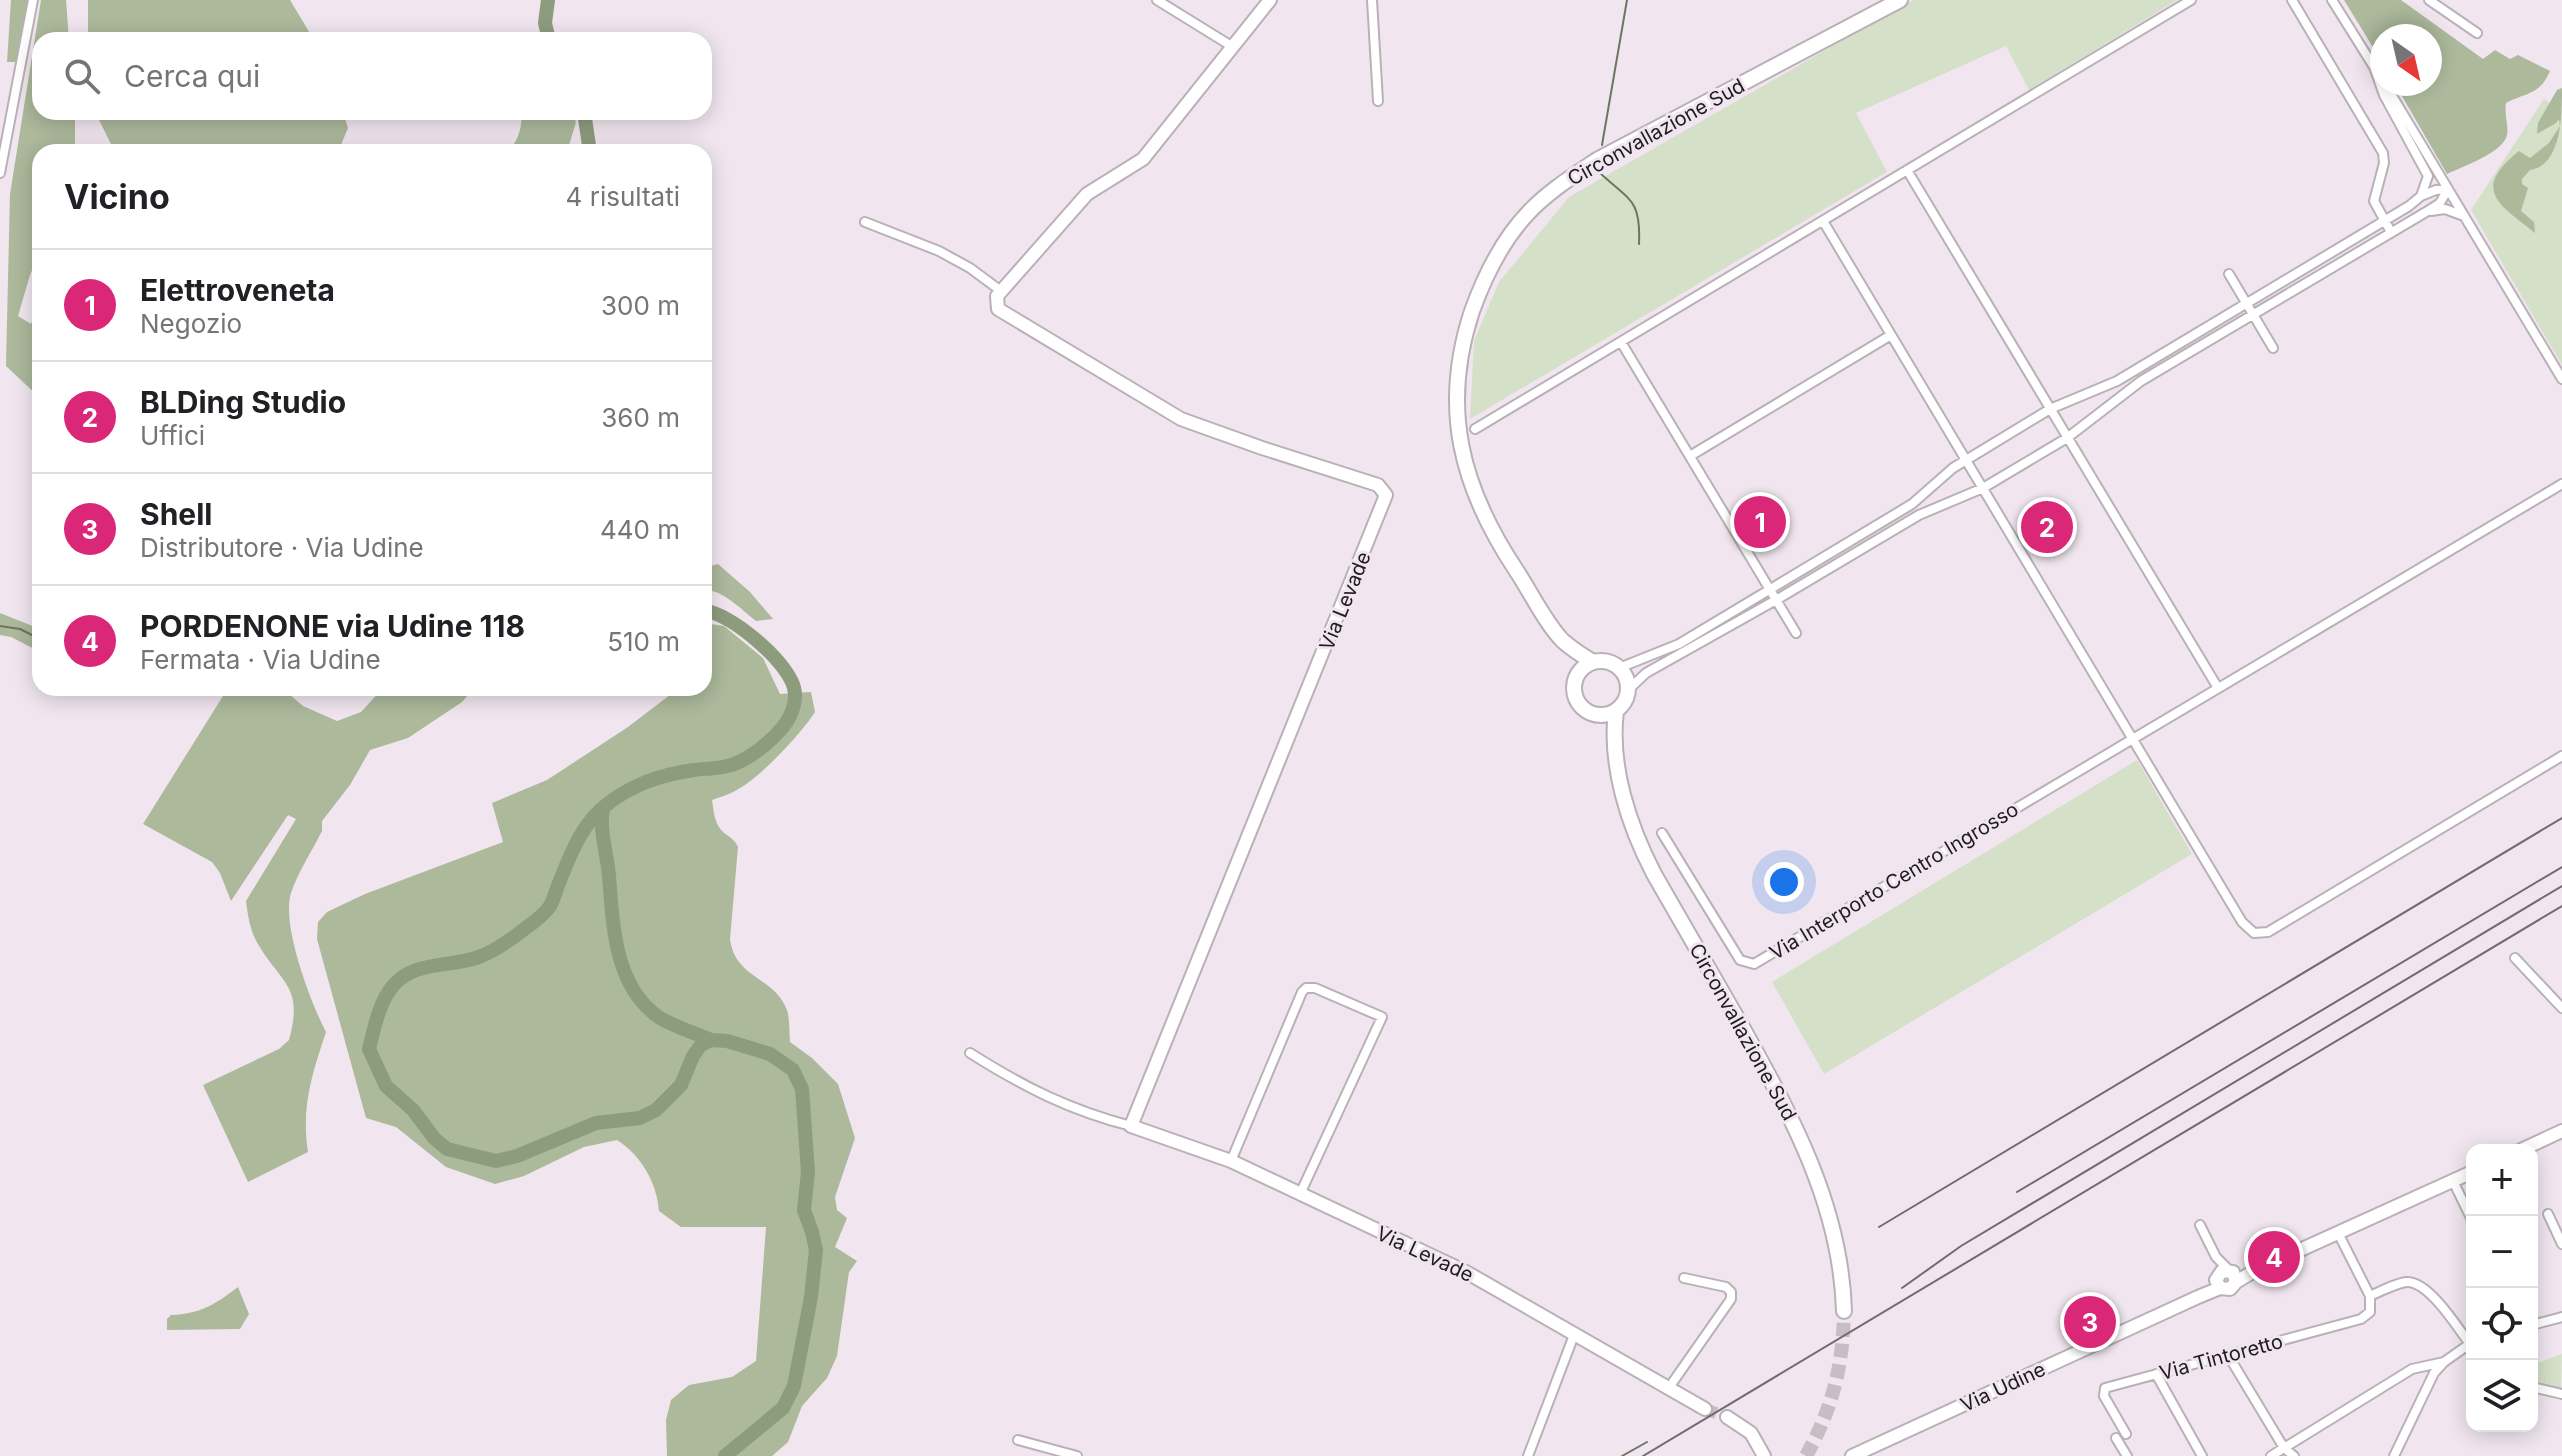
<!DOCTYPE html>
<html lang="it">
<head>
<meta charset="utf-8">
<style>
  :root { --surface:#fff; --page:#f2f2f2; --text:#202124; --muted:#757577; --line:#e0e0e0; --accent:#db2777 }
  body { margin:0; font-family:Inter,sans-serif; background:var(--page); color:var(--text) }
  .controls { position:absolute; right:24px; bottom:24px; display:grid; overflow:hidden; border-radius:16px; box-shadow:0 4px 20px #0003 }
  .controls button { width:72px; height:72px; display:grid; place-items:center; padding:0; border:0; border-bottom:2px solid var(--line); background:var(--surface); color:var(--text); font:40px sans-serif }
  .compass { position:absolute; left:2370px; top:24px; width:72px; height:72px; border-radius:50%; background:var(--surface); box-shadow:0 4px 20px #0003; rotate:146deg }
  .you { position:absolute; left:1784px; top:882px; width:28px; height:28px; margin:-20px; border:6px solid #fff; border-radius:50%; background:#1a73e8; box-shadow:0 0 0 12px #1a73e833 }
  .badge { display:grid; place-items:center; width:52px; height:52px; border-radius:50%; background:var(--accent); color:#fff; font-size:26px; font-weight:700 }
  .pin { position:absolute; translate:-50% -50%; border:4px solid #fff; box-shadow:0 2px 8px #0006 }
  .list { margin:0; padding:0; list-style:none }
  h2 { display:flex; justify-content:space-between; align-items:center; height:104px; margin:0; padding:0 32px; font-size:34px }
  h2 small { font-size:26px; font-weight:400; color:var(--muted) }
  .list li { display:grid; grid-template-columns:52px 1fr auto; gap:24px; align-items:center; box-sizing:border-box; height:112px; padding:0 32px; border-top:2px solid var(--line) }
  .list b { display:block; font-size:30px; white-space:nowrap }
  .list p { margin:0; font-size:26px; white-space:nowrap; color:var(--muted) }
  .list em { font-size:26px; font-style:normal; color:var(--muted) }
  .icon { flex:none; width:44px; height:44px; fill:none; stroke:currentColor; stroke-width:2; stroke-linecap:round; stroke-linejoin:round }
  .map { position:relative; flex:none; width:2562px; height:1456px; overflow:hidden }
  .search { position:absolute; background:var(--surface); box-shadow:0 4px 20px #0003; left:32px; top:32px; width:680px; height:88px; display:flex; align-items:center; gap:20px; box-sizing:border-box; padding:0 28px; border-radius:24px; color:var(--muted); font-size:30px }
  .panel { position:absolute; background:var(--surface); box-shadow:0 4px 20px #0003; left:32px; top:144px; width:680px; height:552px; border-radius:24px }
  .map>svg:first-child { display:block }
  .green { fill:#d5e0c8 }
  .forest { fill:#acb99b }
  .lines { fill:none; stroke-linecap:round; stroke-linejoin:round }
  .stream { stroke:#6d7662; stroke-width:2 }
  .river { stroke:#8e9c7e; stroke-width:14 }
  .secondary-tunnel { stroke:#c7bec5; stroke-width:12; stroke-dasharray:12 6; stroke-linecap:butt }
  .primary-tunnel { stroke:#c7bec5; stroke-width:14; stroke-dasharray:14 7; stroke-linecap:butt }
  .street-casing { stroke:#bab0b8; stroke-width:12 }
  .secondary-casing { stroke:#bab0b8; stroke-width:16 }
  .primary-casing { stroke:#bab0b8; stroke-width:18 }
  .street { stroke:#fff; stroke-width:8 }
  .secondary { stroke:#fff; stroke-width:12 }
  .primary { stroke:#fff; stroke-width:14 }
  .rail { stroke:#716b70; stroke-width:2 }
  .labels { text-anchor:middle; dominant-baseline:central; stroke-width:6; stroke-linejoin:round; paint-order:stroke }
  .street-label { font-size:20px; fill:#1f1c1f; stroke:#f1e6ef }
</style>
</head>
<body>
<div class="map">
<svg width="2562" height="1456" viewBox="0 0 2562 1456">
  <rect width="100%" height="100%" fill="#f1e6ef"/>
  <!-- green -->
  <path class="green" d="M1913,0H2177L2029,90L2006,46L1856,113L1887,172L1470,419L1474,341L1499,282L1569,197Z
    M2544,99L2562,110V365L2471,210Z
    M2137,760L2192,854L1824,1074L1772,982Z
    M2562,1354L2561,1389L2532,1381V1365Z"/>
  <!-- forest -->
  <path class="forest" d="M11,0H28L18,62H7Z
    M41,0H66L69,40H40V112H75V152H40V252L30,275L18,316L31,324L40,300V398L6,366L10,194Z
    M88,0H290L314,40H88Z
    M2344,0H2401L2483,59L2495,50L2510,59L2518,55L2550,71C2539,96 2527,92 2506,103C2504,116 2509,126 2507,135C2504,152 2462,167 2447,174L2395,84H2430V36H2382V62Z
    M2562,88C2562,115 2562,165 2530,170L2522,179V184L2528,188L2521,211L2534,222L2535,233C2500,205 2470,190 2519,151L2530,158L2549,143L2560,126L2559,119L2556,123L2537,134L2538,123L2557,90Z
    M95,112H343L348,128L338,152H115Z
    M521,112H572L576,122L567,152H508C518,141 523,126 521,112Z
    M718,564L750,592L773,619L756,621C742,610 722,589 704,590V568Z
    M0,613L40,629V652L11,637L0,635Z
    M704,623L724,626L763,658L780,694L811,692L815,712C801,734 759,779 735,791C728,795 719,797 712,800C714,812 714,823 723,832C730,838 734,838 738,847L730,939C735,979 774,976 787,1010C790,1019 789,1032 790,1042L812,1058L838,1084L855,1138L835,1197L837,1210L847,1218L835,1247L857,1261L849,1272L837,1356L827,1378L802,1406L788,1442L772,1456H667L666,1420L671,1400L689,1385L732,1377L756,1361L766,1227H681L659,1211C657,1183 641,1155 617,1140L584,1147L524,1176L495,1184L446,1167L396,1127L366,1118L317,939L318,922L327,912L365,894L503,842L492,803L547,780L628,727L679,688H704Z
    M228,688H282L303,706L337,721L361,712L383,688H474L462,702L408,738L370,750L350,785L322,821V831C312,851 298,872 291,893C281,925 311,1003 326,1032C312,1074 301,1107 308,1152L248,1182L203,1085L279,1049L289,1040C304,985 281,984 258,944C250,931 248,916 246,901L296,819L288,815L231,901L220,873L212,862L143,824Z
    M238,1287L249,1314L240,1329L167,1330V1319L171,1315C200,1314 216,1304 238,1287Z"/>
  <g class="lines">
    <!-- stream -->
    <path class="stream" d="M1602,145L1627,0
      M1600,173C1630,201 1641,199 1639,244
      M0,626L20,629L40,639
      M1622,1456L1647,1442"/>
    <!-- river -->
    <path class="river" d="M548,0L545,23L549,40
      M584,112L590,152
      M704,610C733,616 779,655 792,682C799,697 793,714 783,727C771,741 757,753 741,761C726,769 710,768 694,770C664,774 634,784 610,802C582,822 571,853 559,883C556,890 554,899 550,906C543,917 528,926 518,934C506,943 491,953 476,958C448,967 413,961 392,987C379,1003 374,1029 369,1049L386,1086L413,1110L434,1138L447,1149L496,1161L517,1156L596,1123L640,1118L656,1110L681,1085L693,1056L701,1045L711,1040L727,1041L770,1054L793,1070L802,1089L808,1172L804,1210L812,1232L816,1250L811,1297L794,1386L783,1408L725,1456
      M603,808C599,832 607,852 609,876C613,925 614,987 660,1018C675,1027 695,1033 711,1040"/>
    <!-- secondary-tunnel -->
    <path class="secondary-tunnel" d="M1705,1409L1727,1417"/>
    <!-- primary-tunnel -->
    <path class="primary-tunnel" d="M1806,1456C1833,1407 1843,1366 1844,1311"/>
    <defs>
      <path id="street" d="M1157,0L1233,47
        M1372,0L1378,101
        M2292,0L2383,153L2384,163L2374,201L2391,232
        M2332,0L2374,67
        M2429,0L2477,33
        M2385,84L2562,379
        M1907,170L2218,688
        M0,173L33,0
        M2421,196L2436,190L2448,189
        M2431,211L2445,209L2464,216
        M1823,221L2242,922L2254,933L2268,932L2562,756
        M865,222L939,251L970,268L1001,291
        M2229,274L2273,348
        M1621,342L1796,633
        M1475,429L2191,0
        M1690,456L1891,335
        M1619,668L1679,644L1912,504L1953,468L2050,409L2117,381L2409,206L2421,196L2428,176L2384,95L2373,64
        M1628,690L1646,673L1776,600L1919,515L1983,488L2067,438L2141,381L2426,212L2440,203L2448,189
        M1662,833L1740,960L1754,964L2562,484
        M2515,958L2562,1008
        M970,1053C1024,1087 1069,1110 1131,1126
        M1231,1161L1302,992L1306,988H1315L1382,1017L1300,1194
        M2453,1181L2472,1220
        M2548,1214L2562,1244
        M2200,1225L2216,1257L2229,1270
        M2338,1233L2370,1296C2381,1291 2394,1284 2406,1282C2429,1280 2459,1330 2472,1347
        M2532,1325L2562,1317
        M2228,1355L2284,1448L2294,1456
        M2156,1374L2202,1456
        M2532,1387L2562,1394
        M1668,1389L1731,1299V1292L1726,1287L1684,1278
        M2126,1434L2104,1396L2105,1388L2361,1319L2370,1312V1296
        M2116,1438L2127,1456
        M1018,1440L1077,1456
        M1528,1456L1574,1335
        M2271,1456L2412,1369L2444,1362
        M2394,1456L2434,1373L2444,1362L2471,1343"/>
      <path id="secondary" d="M1270,0L1143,159L1087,194L997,296L998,309L1181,419L1262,448L1378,485L1386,495L1131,1126L1231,1161L1466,1272L1705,1409
        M2521,1150L2562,1131
        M2220,1288L2216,1280L2222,1271L2233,1272L2236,1282
        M1727,1417L1751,1433L1764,1456
        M1852,1456L2198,1297L2220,1288L2230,1289L2236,1282L2256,1270L2472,1172"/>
      <path id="primary" d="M1574 688a27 27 0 1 1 54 0a27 27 0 1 1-54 0Z
        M1593,662C1583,656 1572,649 1563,641C1546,624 1530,591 1516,570C1461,487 1440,408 1472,311C1485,275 1502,240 1529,212C1549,191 1573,176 1597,160L1900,0
        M1616,711C1609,766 1629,826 1654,874C1683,925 1713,976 1742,1027C1792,1117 1841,1206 1844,1311"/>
    </defs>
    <!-- street casing -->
    <use href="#street" class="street-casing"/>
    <!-- secondary casing -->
    <use href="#secondary" class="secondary-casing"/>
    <!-- primary casing -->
    <use href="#primary" class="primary-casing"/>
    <!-- street -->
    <use href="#street" class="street"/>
    <!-- secondary -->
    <use href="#secondary" class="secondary"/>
    <!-- primary -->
    <use href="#primary" class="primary"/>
    <!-- rail -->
    <path class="rail" d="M2017,1192L2562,867
      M1879,1227L2562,818
      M1902,1288L1961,1246L2562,886
      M1643,1456L2562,906"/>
  </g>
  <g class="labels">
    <!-- street labels -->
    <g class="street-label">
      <text transform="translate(1656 132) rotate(-29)">Circonvallazione Sud</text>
      <text transform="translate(1345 601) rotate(-68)">Via Levade</text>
      <text transform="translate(1894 881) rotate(-31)">Via Interporto Centro Ingrosso</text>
      <text transform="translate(1743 1032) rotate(61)">Circonvallazione Sud</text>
      <text transform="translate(1425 1254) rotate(25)">Via Levade</text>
      <text transform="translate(2221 1357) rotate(-15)">Via Tintoretto</text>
      <text transform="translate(2003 1387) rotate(-25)">Via Udine</text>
    </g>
  </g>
</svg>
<div class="controls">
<button>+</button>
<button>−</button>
<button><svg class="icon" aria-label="locate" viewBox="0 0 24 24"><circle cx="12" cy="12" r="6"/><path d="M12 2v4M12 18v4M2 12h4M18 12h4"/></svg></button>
<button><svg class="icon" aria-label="layers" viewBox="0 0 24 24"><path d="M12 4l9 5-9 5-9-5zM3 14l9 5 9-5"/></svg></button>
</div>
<svg class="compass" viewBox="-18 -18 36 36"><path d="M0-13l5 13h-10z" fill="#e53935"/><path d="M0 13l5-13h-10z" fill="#757577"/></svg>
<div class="you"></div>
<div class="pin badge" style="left:1760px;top:522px">1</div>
<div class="pin badge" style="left:2047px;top:527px">2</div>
<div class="pin badge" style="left:2090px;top:1322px">3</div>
<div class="pin badge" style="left:2274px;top:1257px">4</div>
<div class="search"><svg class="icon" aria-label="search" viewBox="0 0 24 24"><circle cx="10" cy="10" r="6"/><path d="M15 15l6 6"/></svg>Cerca qui</div>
<section class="panel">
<h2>Vicino<small>4 risultati</small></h2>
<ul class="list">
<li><span class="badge">1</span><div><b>Elettroveneta</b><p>Negozio</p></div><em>300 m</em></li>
<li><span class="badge">2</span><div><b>BLDing Studio</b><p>Uffici</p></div><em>360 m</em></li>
<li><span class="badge">3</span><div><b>Shell</b><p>Distributore · Via Udine</p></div><em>440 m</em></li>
<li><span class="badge">4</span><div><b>PORDENONE via Udine 118</b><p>Fermata · Via Udine</p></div><em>510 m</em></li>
</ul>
</section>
</div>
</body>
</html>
